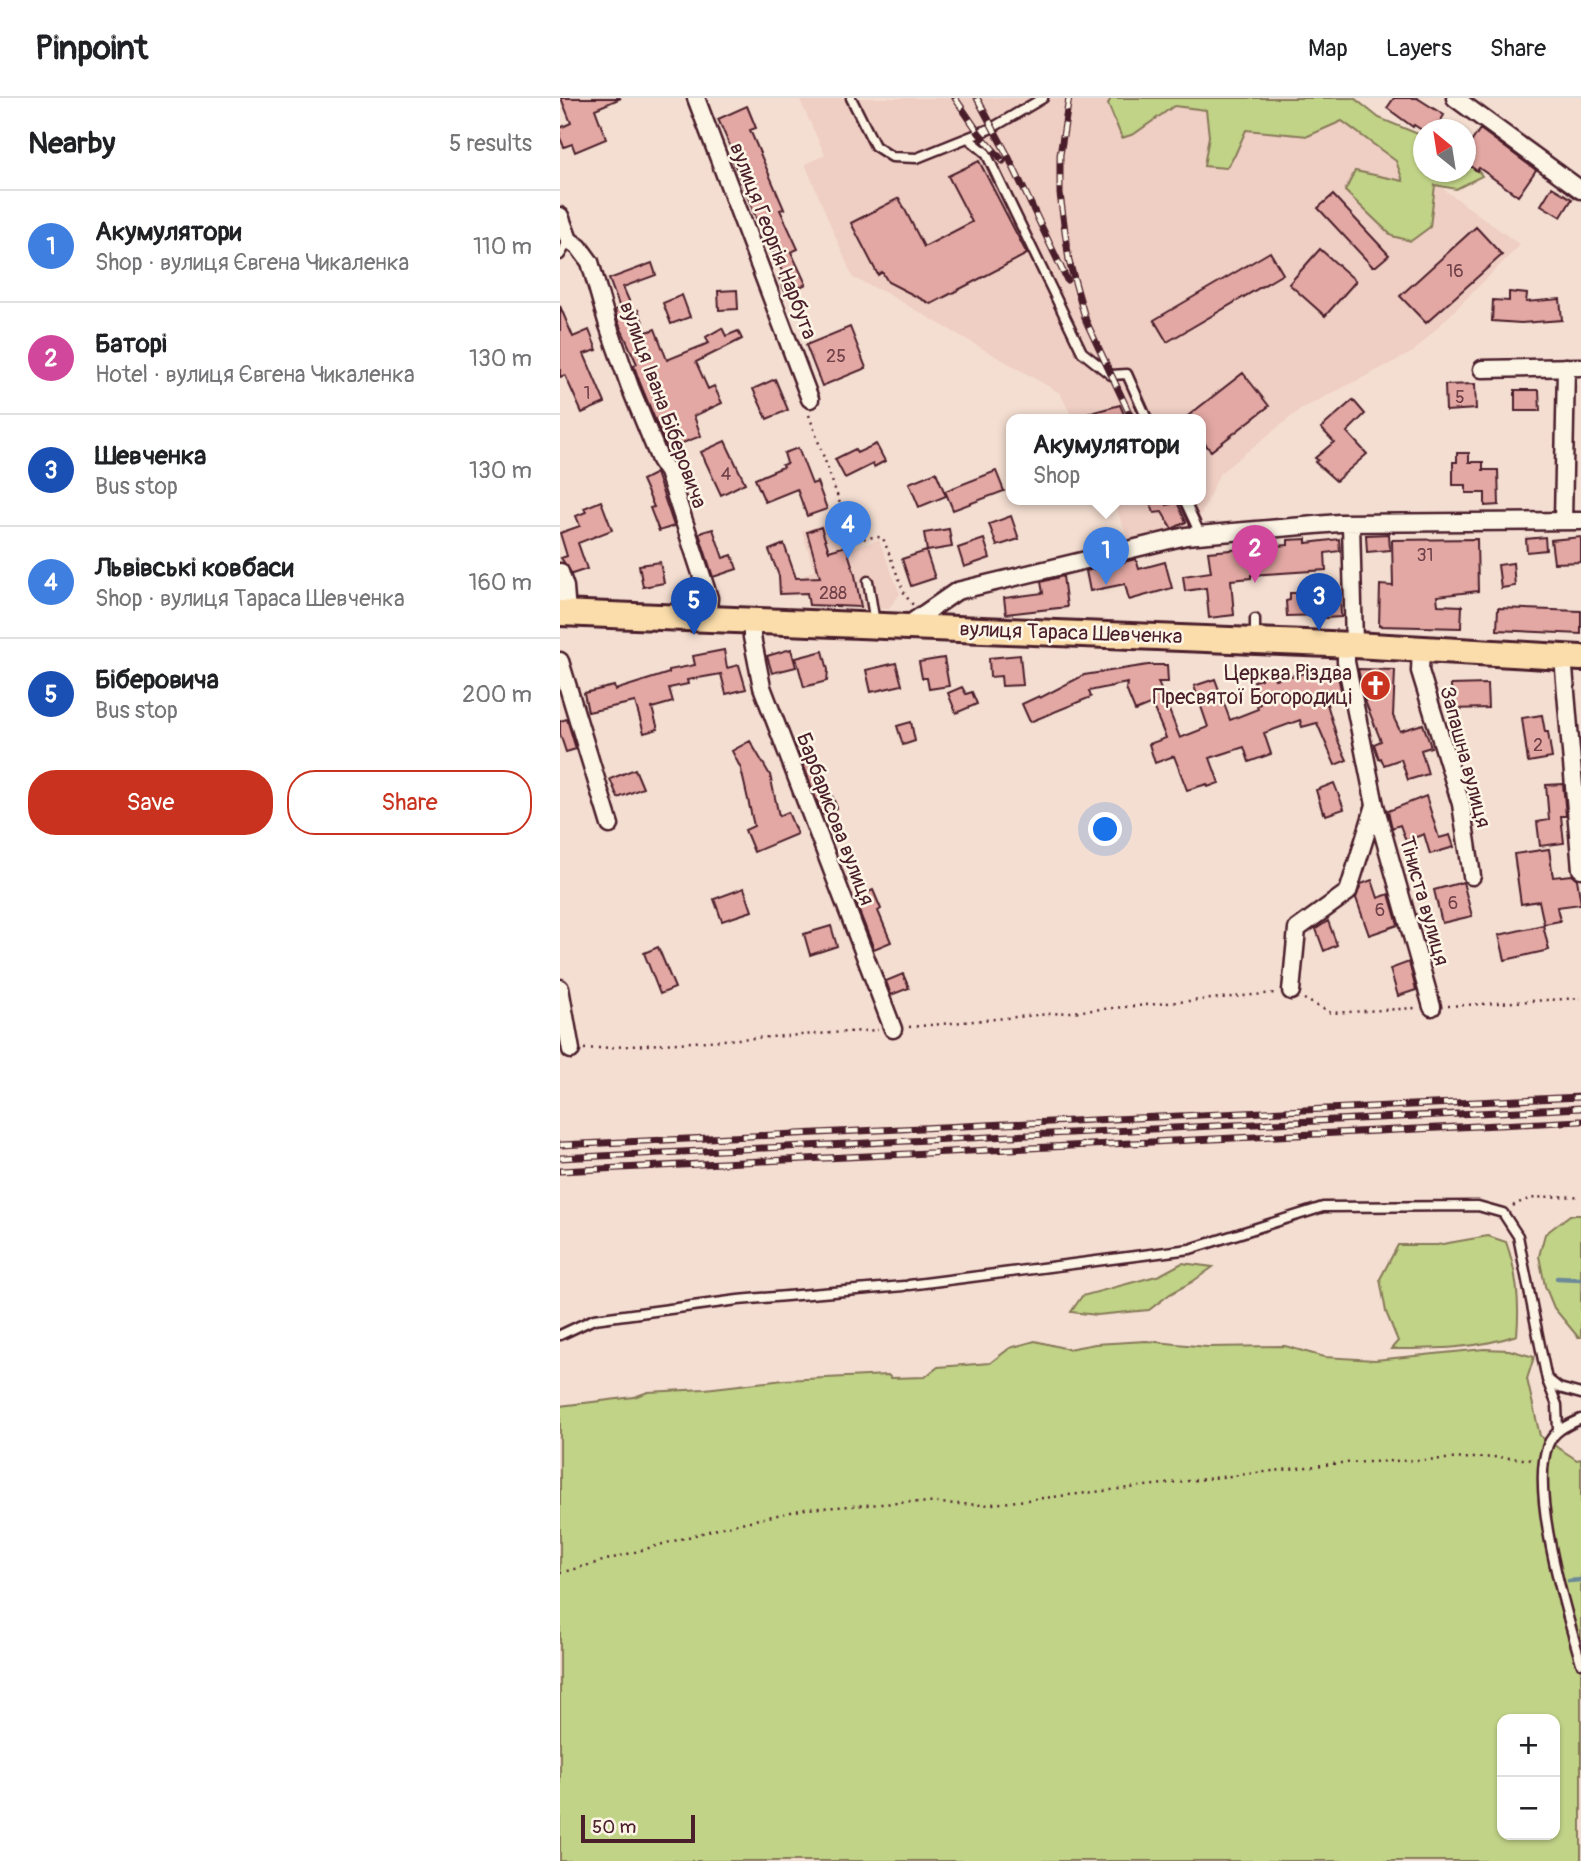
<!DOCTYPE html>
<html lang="en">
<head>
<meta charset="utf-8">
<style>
  :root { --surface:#fff; --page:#f6f6f6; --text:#202124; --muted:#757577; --line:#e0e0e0; --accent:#c8321e }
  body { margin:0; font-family:Pangolin,sans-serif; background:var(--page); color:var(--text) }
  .controls { position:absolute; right:21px; bottom:21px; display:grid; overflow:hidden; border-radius:14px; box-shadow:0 2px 5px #0004 }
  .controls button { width:63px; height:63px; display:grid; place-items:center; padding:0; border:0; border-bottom:2px solid var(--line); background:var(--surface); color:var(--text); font:35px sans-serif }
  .compass { position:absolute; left:853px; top:21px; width:63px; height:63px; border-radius:50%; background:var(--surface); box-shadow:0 2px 5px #0004; rotate:330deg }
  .scale { position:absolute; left:21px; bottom:18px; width:114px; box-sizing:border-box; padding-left:7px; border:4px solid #4a1f2b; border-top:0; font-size:19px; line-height:24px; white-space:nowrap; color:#4a1f2b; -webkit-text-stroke:5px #fcf5e5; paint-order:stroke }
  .you { position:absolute; left:546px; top:732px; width:24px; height:24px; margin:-18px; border:5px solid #fff; border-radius:50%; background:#1a73e8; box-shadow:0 0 0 10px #1a73e833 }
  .badge { display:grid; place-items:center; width:46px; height:46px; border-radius:50%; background:var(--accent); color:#fff; font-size:23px; font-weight:700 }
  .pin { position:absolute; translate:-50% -58px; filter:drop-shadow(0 2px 4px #0008) }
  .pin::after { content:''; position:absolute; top:37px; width:24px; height:21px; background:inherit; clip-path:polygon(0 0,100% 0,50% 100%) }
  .popup { position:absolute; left:446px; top:316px; width:200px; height:91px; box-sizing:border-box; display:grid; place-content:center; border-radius:14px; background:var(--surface); filter:drop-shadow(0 2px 5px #0005); font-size:23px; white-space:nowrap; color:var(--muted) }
  .popup b { font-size:26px; color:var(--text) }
  .popup::after { content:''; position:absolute; left:50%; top:100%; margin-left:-14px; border:14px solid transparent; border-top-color:var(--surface) }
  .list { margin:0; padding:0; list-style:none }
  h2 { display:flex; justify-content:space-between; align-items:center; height:91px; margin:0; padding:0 28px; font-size:30px }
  h2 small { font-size:23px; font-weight:400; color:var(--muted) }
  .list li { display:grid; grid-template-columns:46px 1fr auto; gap:21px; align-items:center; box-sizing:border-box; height:112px; padding:0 28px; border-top:2px solid var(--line) }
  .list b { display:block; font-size:26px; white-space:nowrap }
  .list p { margin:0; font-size:23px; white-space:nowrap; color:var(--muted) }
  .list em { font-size:23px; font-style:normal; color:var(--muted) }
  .actions { display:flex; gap:14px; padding:21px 28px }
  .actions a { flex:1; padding:16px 0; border:2px solid var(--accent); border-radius:28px; text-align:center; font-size:24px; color:var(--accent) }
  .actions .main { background:var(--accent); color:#fff }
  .map { position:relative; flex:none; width:1021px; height:1763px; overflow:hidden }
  header { display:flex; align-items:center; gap:42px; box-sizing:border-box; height:98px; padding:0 35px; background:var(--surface); border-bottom:2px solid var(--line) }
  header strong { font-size:33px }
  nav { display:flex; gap:38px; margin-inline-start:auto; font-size:24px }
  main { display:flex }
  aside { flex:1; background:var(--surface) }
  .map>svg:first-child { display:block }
  .built { fill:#efcec3 }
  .green { fill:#c1d387; stroke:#867959; stroke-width:2; fill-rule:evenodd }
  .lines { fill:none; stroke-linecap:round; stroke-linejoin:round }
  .stream { stroke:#6c8a98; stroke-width:4.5 }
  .building { fill:#e3a8a3; stroke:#4a1f2b; stroke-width:2 }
  .service-casing { stroke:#4a1f2b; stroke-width:13 }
  .minor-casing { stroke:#4a1f2b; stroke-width:21 }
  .primary-casing { stroke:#4a1f2b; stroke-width:30 }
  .path { stroke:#4a1f2b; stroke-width:2.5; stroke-dasharray:2 5; stroke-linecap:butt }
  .service { stroke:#fcf5e5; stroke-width:8 }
  .minor { stroke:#fcf5e5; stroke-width:16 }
  .primary { stroke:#fbddab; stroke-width:24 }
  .rail-casing { stroke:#4a1f2b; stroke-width:7 }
  .rail { stroke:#fcf5e5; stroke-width:4.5; stroke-dasharray:13; stroke-linecap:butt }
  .labels { text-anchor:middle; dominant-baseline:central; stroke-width:5; stroke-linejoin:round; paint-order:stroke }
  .number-label { font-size:18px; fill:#704149 }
  .street-label { font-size:21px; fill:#4a1f2b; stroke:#fcf5e5 }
  .poi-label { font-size:21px; fill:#4a1f2b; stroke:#fcf5e5; text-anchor:end }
</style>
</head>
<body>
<header>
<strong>Pinpoint</strong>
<nav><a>Map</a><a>Layers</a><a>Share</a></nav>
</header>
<main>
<aside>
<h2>Nearby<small>5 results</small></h2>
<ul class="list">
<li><span class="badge" style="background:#3f7fe0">1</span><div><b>Акумулятори</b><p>Shop · вулиця Євгена Чикаленка</p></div><em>110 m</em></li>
<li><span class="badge" style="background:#d1479c">2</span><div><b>Баторі</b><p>Hotel · вулиця Євгена Чикаленка</p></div><em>130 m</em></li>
<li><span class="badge" style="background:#1a4fb4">3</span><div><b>Шевченка</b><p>Bus stop</p></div><em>130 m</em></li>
<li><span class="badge" style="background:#3f7fe0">4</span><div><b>Львівські ковбаси</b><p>Shop · вулиця Тараса Шевченка</p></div><em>160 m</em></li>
<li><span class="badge" style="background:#1a4fb4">5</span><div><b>Біберовича</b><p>Bus stop</p></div><em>200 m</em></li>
</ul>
<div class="actions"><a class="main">Save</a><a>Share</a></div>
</aside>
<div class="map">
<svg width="1021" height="1763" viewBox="0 0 1021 1763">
  <rect width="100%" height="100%" fill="#f4ded1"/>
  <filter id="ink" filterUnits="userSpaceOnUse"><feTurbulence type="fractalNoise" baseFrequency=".0143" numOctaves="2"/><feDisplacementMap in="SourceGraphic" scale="14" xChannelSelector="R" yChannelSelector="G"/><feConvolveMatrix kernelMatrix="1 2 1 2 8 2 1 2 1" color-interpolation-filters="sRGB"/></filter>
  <g filter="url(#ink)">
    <!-- built -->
    <path class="built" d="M239,0H759L960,147L853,254L741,311L660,375L639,421L618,435L569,444L553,401H640V321H513L500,295L326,195L293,180L245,66L265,57Z
      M282,421L293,449L319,442L340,496L328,511L248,508L244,477L254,472L242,433Z"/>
    <!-- green -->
    <path class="green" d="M551,0H794L819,20L863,38L864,74H906V56L922,78L896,91L875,87L870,129L851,143L832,138L785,93L795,73L843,83L836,63L782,23L748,38L686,32L675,57L666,70L644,68L649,38L646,12L614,8L574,36L562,40L548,6Z
      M1010,1117H1021V1239H1018L994,1210L985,1188L979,1158L985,1136Z
      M928,1138L946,1144C957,1174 960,1205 957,1237C916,1251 875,1251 831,1251L838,1243L826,1214L820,1181L838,1147H877Z
      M622,1165L653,1169L632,1184L610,1196L589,1212L537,1217L511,1214L522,1198L600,1177Z
      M475,1243L508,1251L535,1246L586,1243L647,1249L725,1248L764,1259L815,1262L924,1251L949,1252L974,1259L967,1281L980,1338L1017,1362L1021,1361V1763H0V1308L74,1299L88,1294L145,1291L224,1282L328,1277L331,1280L365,1279L378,1269L430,1265L450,1250ZM942,1621H995V1737H942Z"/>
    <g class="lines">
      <!-- stream -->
      <path class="stream" d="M997,1180L1021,1181
        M1009,1483L1021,1482"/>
    </g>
    <!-- building -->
    <path class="building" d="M1,0H61L35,11L46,41L15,54L12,46L4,49L0,40V30L11,25Z
      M834,0H857L884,17L875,32H862L854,27L853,29L827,10Z
      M187,8L196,30L190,32L224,111L220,112L238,151L231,154L246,186L226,196L219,180L224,177L197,122L172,60L175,59L158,21Z
      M920,31L976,72L958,98L919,70L917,73L906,65V52Z
      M419,63L467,156L371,206L328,184L322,174L318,177L291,125L339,100L364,149L412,124L388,78Z
      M992,89L1012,101L1001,119L981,107Z
      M773,97L829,157L816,168H812L758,110Z
      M916,129L942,157L866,225L840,198Z
      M760,151L796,183L765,218L729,186Z
      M710,154L723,176L607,244L594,222Z
      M92,165L96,177L63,189L74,214L78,212L87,234L95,231L107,262L149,245L146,239L162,230L166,238L178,233L182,241L136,264L148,291L154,288L162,305L134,318L141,338L107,351L80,285L74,268L77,266L58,224L55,212L60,210L49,181Z
      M177,192L178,211L159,212L158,193Z
      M949,194L967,196L966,204L1000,201L1002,222L961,225L932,223L933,202L949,203Z
      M122,197L130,219L111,226L103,205Z
      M0,208L13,239L29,232L37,252L24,256L45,305L22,315L5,277L0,279Z
      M290,229L306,270L262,288L246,247Z
      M683,275L709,308L651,353L640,340V321H624Z
      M215,281L228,312L207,321L193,291Z
      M915,286L916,311L886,313L885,287Z
      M955,292H979L980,313H955Z
      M793,302L805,316L787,334L807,356L776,383L755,364L758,362L755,360L774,344L761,330Z
      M560,307L566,321H523V317Z
      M165,343L185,385L161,397L141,354Z
      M316,346L325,363L314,369L313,366L285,380L275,361L295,351L297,355Z
      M238,350L252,386L257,384L267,411L247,418L237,391L205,404L195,381L223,369L222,367L227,365L224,355Z
      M897,355H909V364H923V372H938L939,407L925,408V395H906V387H893V364H897Z
      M436,373L444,393L393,412L385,393Z
      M376,374L386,398L359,409L349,385Z
      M96,375L114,428L99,433L90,410L94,409L82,382Z
      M589,401H605L607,407L617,404L626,424L612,431L602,414L594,415Z
      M41,403L52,432L18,445L27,471L12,476L1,460L7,458L0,435L20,428L16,418L26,414L24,410Z
      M451,418L459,441L437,448L429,426Z
      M261,429L269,453L286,448L295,477L301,509L249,507L247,495L220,496L219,478L209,452L224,446L236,480L260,479L247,434Z
      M153,431L163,460L172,457L177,471L153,479L139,435Z
      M389,431L392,449L367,453L364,435Z
      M829,436L830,452L807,454L806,437Z
      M985,439L986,452L967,454L966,441Z
      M1021,439V464L994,465L991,442Z
      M424,441L430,460L404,469L398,450Z
      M746,441V445L779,441L780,453L765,455L766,472L691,477V480L671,482L674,517L649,520L646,490L625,493L623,478L651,474L648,454L728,447V442Z
      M917,441L918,493L877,498L878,507L902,508L901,530L819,528L820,487L833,488L832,442Z
      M366,453L375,480L351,488L342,461Z
      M576,461L579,471L605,464L612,490L569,502L565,486L530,493L526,473Z
      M100,464L104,485L83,489L79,467Z
      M953,465L955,488L941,490L938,467Z
      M503,478L507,509L446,516L444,500L483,495L481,484Z
      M730,495H780L781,519L764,520V517L727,518L726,503L730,502Z
      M938,510L1021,513V536L937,532Z
      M231,551L236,569L212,575L207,558Z
      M164,552L167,570L179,567L186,591L166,596L161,576L127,582L128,586L109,590L113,604L92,610L98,631L84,635L75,604L28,614L24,595L54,588L55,592L109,575V572L135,567L133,558Z
      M263,553L268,572L267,583L244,589L236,560Z
      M460,557L463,587L442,588L441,578L430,579L429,560Z
      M384,560L389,588L369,591L367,580H362L359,564Z
      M336,565L342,587L311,594L306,572Z
      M588,567H607L608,584H598L620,640L648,629L634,588L655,581L670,622L698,611L697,608L700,606L694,583L701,581L700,574L712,571L715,581L776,569L782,596L765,599L778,643L787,662L775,667L757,625L742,629L740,622L704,635L711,656L689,664L684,649L650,660L659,685L648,689L647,686L627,692L614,658L595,665L589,646L606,640L592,606L575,613L566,591L567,585L529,593L531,599L470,624L462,606L479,598L480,600L524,577Z
      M798,571L835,572L833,618L840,633L863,626L871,649L861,652L868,676L848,682L841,661L824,667L821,660L819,661L814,646L821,643L805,603Z
      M927,586L928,610L892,611L891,587Z
      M402,589L406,596L412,594L417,606L396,615L388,595Z
      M982,617L985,634H988L992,660L968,664L962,620Z
      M7,621L16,651L6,654L0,636V623Z
      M351,624L355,643L343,647L337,628Z
      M190,643L210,677L219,718L228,714L237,736L194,754L185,732L194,728L181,671L172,653Z
      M253,650L277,710L262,717L239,655Z
      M75,671L83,690L58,700L50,681Z
      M774,685L784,711L766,717L765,714L763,715L756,692Z
      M1003,686L1006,718H1001L1004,745L980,748L977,724L989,722L986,687Z
      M866,698L879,740L890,737L894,749L870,756L864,736L846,743L840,727L832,730L828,713Z
      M989,751L993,779L1012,777L1017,781L1021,806L997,809L1000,823L984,826L979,803L961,806L954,756Z
      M812,782L818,800L829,796L838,827L809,837L796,800L801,786Z
      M903,784L912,818L882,825L874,792Z
      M184,790L192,813L162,823L154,801Z
      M313,792L321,811L318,813L331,844L314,851L294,800Z
      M768,823L777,847L764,853L756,831Z
      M983,827L989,852L945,862L939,837Z
      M271,828L277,848L250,857L244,836Z
      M98,849L115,890L100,896L84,855Z
      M849,864L856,892L838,898L830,871Z
      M343,876L349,890L331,897L326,883Z"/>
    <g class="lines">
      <defs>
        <path id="service" d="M291,0L315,48L332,59L357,60L432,30L483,0
          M409,41L426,55L522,254L551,277L567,276L587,321
          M0,157L9,142
          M624,401L641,438
          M308,483L315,525
          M695,540V521
          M349,1187L630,1151L763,1109L918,1108L943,1115L958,1138L987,1282L997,1307L998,1332
          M0,1237L34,1221L178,1202L344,1188
          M989,1282L999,1290L1021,1296
          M1021,1321C1008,1327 994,1332 988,1347C969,1392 1007,1517 1021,1565"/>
        <path id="minor" d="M136,0L250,301
          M895,0L1021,92
          M0,118L9,142L19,149L30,164L48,227L70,289L100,362L108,374L149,500L147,520
          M922,271L1021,269
          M1003,423L1006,269
          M791,425L794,547
          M0,474L5,489L7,515
          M192,522V539L202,589L333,931
          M345,529L397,493L626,438L779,425L1021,423
          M786,547V564L815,707L872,909
          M861,551L860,573L901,706L912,778
          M1003,559L1021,771
          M0,563L50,727
          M0,890L11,952
          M731,893L737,831L788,794L815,707"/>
        <path id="primary" d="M0,515L794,547L1021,560"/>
      </defs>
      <!-- service casing -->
      <use href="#service" class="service-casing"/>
      <!-- minor casing -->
      <use href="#minor" class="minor-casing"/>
      <!-- primary casing -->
      <use href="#primary" class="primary-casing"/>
      <!-- path -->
      <path class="path" d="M249,317L290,434C298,447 310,436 323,440L345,497L353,507
        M744,901L771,915L856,910
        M888,908L1021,900
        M349,929L715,895
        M24,951L318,932
        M953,1108C973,1095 998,1100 1021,1098
        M0,1475L167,1428L245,1411L352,1404L424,1407L781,1365L939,1359L974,1362"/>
      <!-- service -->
      <use href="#service" class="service"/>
      <!-- minor -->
      <use href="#minor" class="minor"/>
      <!-- primary -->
      <use href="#primary" class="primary"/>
      <defs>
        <path id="rail" d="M395,0L419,35L443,63
          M417,0L448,58L507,182
          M509,0L500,57V96L509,163L526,223L572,321
          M0,1047L1021,999
          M0,1060L1021,1010
          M0,1073L1021,1023"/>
      </defs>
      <!-- rail casing -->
      <use href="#rail" class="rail-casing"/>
      <!-- rail -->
      <use href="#rail" class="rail"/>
    </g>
  </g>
  <!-- icons -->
  <defs>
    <symbol id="church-disc" viewBox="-11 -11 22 22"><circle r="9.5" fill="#c8321e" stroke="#fcf5e5"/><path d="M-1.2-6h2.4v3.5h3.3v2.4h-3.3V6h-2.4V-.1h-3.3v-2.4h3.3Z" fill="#fff"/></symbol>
  </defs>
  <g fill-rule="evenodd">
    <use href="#church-disc" x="798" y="570" width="35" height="35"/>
  </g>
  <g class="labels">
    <!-- number labels -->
    <g class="number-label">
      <text x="895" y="173">16</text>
      <text x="276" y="258">25</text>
      <text x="27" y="295">1</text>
      <text x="900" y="299">5</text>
      <text x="166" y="376">4</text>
      <text x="865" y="457">31</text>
      <text x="273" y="495">288</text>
      <text x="978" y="647">2</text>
      <text x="893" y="805">6</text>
      <text x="820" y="812">6</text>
    </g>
    <!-- street labels -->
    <g class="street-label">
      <text transform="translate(213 143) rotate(69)">вулиця Георгія Нарбута</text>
      <text transform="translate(103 307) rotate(70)">вулиця Івана Біберовича</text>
      <text transform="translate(511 535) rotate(2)">вулиця Тараса Шевченка</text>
      <text transform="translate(905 659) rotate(75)">Запашна вулиця</text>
      <text transform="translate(275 721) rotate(69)">Барбарисова вулиця</text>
      <text transform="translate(864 803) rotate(74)">Тіниста вулиця</text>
    </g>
    <!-- poi labels -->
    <g class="poi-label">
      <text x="792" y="575">Церква Різдва<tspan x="792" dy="24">Пресвятої Богородиці</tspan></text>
    </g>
  </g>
</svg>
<div class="controls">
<button>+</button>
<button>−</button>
</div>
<svg class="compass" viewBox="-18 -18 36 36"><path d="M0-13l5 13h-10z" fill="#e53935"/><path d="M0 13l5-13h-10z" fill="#757577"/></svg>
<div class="scale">50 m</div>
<div class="you"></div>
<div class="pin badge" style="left:546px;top:487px;background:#3f7fe0">1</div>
<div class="popup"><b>Акумулятори</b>Shop</div>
<div class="pin badge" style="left:695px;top:485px;background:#d1479c">2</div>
<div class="pin badge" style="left:759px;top:533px;background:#1a4fb4">3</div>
<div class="pin badge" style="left:288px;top:461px;background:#3f7fe0">4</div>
<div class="pin badge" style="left:134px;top:537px;background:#1a4fb4">5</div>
</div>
</main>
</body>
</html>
